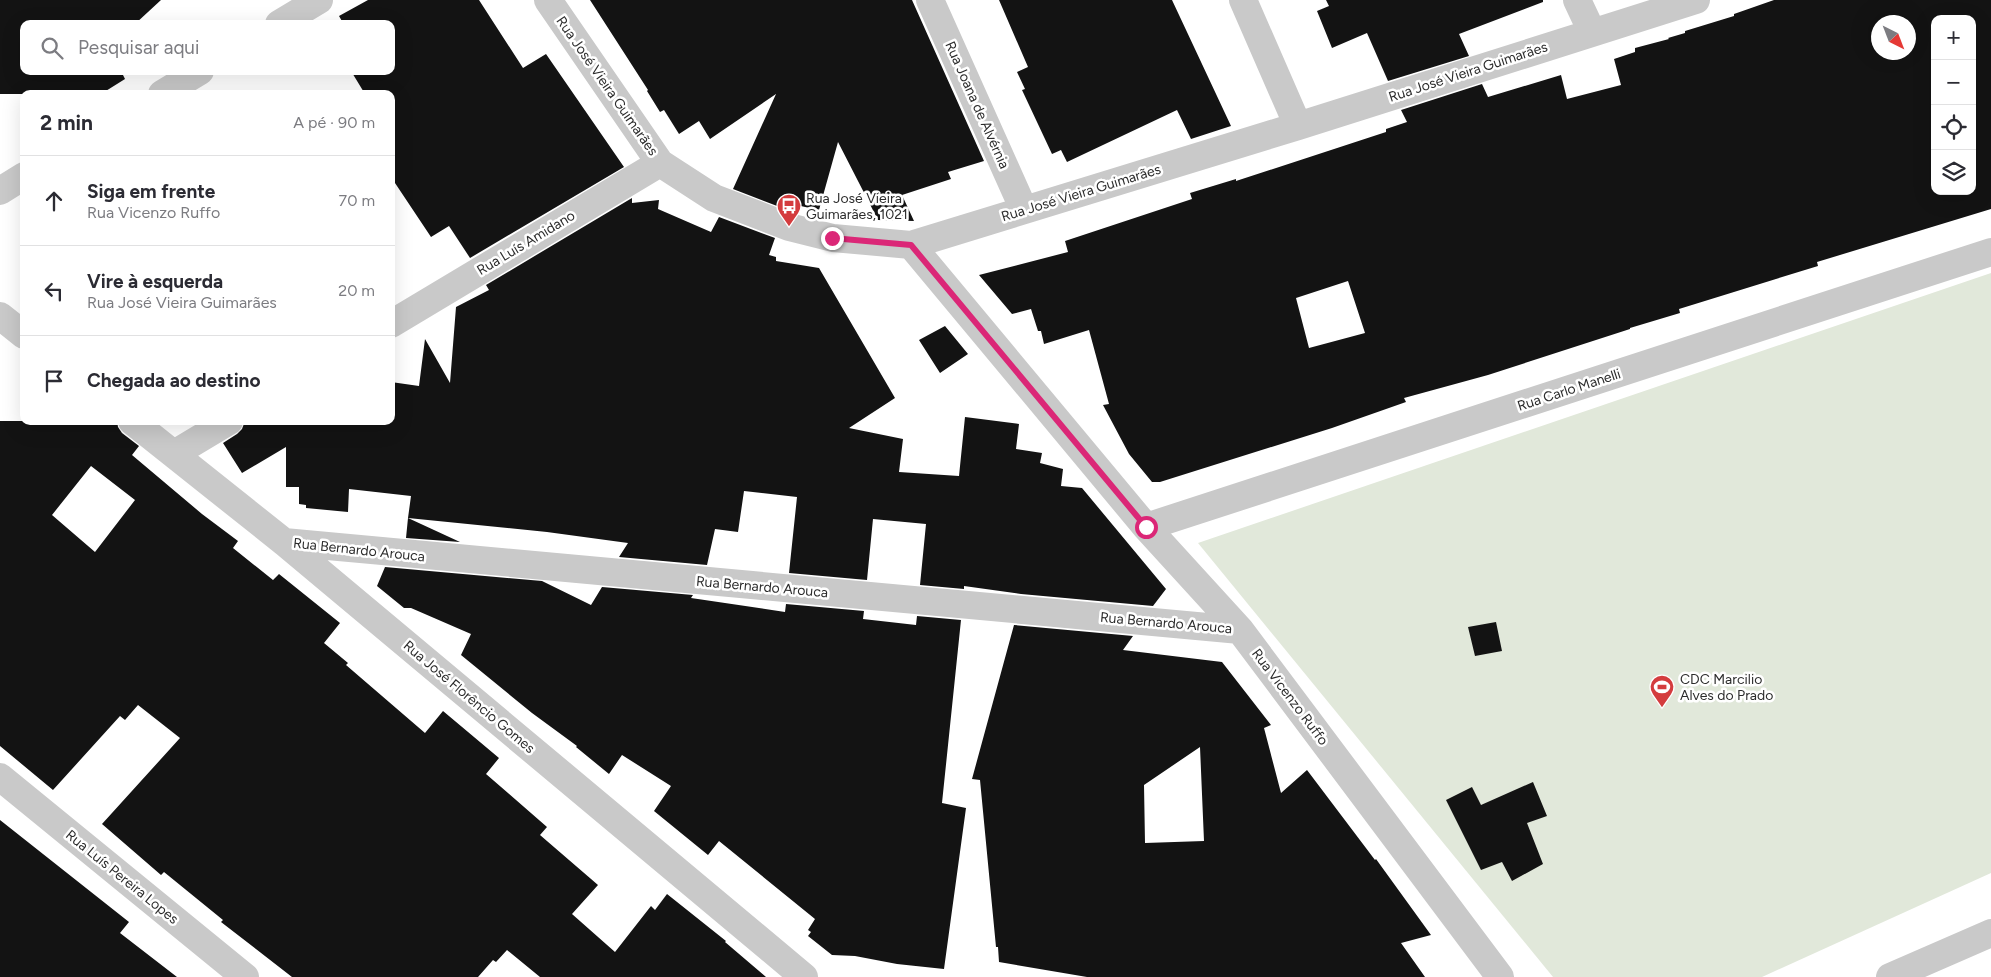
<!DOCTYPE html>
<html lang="pt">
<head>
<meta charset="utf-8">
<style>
  :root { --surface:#fff; --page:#f7f7f7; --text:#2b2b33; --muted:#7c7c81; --line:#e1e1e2 }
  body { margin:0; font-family:Figtree,sans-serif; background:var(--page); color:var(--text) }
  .controls { position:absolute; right:15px; top:15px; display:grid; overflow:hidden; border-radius:10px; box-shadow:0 5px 20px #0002 }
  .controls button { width:45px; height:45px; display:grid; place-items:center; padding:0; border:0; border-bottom:1px solid var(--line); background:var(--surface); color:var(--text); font:25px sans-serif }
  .compass { position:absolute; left:1871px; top:15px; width:45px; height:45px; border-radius:50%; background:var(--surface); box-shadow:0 5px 20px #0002; rotate:138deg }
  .stop { position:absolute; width:15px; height:15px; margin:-11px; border:4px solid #db2777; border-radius:50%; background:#fff }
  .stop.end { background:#db2777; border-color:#fff; box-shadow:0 1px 5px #0008 }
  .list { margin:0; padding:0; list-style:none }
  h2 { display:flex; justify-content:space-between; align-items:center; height:65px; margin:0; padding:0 20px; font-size:21px }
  h2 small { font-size:16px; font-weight:400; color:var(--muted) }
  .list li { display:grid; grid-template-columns:32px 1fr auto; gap:15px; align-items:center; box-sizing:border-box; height:90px; padding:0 20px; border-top:1px solid var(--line) }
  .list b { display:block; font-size:19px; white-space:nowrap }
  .list p { margin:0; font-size:16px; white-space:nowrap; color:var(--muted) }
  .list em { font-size:16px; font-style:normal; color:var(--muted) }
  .icon { flex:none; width:28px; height:28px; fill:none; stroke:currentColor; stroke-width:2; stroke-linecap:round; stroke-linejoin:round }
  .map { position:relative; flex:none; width:1991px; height:977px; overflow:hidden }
  .search { position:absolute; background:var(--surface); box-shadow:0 5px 20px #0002; left:20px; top:20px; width:375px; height:55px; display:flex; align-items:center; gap:12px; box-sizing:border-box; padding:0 18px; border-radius:10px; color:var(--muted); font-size:19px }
  .panel { position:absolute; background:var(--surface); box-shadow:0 5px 20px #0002; left:20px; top:90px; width:375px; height:335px; border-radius:10px }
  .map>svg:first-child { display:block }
  .green { fill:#e1e8da }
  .building { fill:#131313; fill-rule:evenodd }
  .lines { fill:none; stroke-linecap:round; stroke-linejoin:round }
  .minor { stroke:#c9c9c9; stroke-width:28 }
  .route { stroke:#db2777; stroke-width:6 }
  .labels { text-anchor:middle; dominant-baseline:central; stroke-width:5; stroke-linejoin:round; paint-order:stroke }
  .street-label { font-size:14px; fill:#2c2c2c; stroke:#fff }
  .poi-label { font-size:14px; fill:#2c2c2c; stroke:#fff; text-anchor:start }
</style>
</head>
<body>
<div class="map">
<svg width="1991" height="977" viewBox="0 0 1991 977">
  <rect width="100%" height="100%" fill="#fff"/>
  <!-- green -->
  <path class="green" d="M1991,273V873L1762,977H1553L1198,543Z"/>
  <!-- building -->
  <path class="building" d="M0,0H161L135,24H24V71H121L125,79L101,94H0Z
    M368,0H479L523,68L546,54L624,167L470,258L449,226L431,237L391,177V94H365L351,71H391V24H341L343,23L339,16Z
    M590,0H912L984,161L948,172L951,179L902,195L914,221L878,220L838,142L819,210L787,203L785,209L733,189L776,94L710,139L699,121L679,134L664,110L660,112L647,91L648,90Z
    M999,0H1172L1231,126L1191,139L1177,110L1067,162L1061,150L1052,154L1022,90L1025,89L1017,72L1028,67Z
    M1326,0H1543V2L1459,34L1469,56L1388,81L1367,33L1332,48L1317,11L1329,6Z
    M1774,0H1991V209L1817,262L1818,266L1679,309L1680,313L1630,328V329L1488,375L1404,398L1406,402L1332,428L1160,482H1152L1129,454L1103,405L1109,404L1089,330L1044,344L1041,331H1038L1031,309L1012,314L979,275L1068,252L1065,241L1192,199L1190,193L1236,179V181L1386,132V129L1407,122L1401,110L1482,84L1488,97L1561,75L1567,99L1621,85L1614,59L1635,52V48L1669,39L1668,38L1685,33V31L1734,16V14ZM1935,19H1972V191H1935ZM1878,22H1908V52H1878ZM1348,281L1365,333L1309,348L1296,298Z
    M632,198V203L659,200L658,209L711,232L719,217L775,238L769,255L776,257V261L819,268L895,398L849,428L903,439L899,472L959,476L965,417L1019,424L1016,449L1042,453L1040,463L1063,469L1061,486L1082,488L1166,589L1153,606L1021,594L964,586V589L920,585L926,524L873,519L867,580L789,573L797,497L744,491L738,532L715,529L707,565L619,557L628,543L547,532L408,518L411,496L349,489L348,512L306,508V505L299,504V487H286V447L242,473L223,443L237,434L242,429L245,421H391V382L419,386L425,339L450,383L456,307L489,290L486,285Z
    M945,326L968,354L940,373L919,340Z
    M0,421H117L118,427L122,433L139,446L132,455L202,514L238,541L233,548L273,580L279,574L340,623L324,643L348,663L346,665L425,733L443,711L499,758L486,774L547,827L540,835L598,885L572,914L615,952L651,906L655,910L667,894L726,941L725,942L766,977H540L507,950L496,962L493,960L478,977H292L221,922L223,920L164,872L161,875L102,824L180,738L138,705L125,720L120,716L53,790L0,746ZM91,466L135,500L95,552L52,515Z
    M408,518L460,542L406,538Z
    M385,567L542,581L591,605L602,587L693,595L691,598L785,612L786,604L864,611L863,619L916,625L917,616L961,620L942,803L966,808L944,969L897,964L855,956L832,955L808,936L811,932L808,930L815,919L719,841L708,855L654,811L671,786L622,755L609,774L576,747L577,746L532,713L461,655L471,634L411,608H404L377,586Z
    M1496,622L1502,651L1475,656L1468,627Z
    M1014,625L1133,636L1123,650L1222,662L1271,725L1264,728L1281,793L1307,770L1375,860L1376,859L1431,935L1401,943L1425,977H1087L999,962L998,947H996L980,780L972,779ZM1200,747L1204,841L1145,843L1144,785Z
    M1533,782L1547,816L1527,823L1543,864L1512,881L1502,862L1481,870L1446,800L1472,787L1481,805Z
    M0,820L129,922L120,933L177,977H0Z"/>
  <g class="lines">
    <!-- minor -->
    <path class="minor" d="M548,0L660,163L714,198L789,227L833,238L911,245L1298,126L1696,0
      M930,0L1024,210
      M1243,0L1298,126
      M1577,0L1592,32
      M279,24L319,0
      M162,94L200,71
      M0,191L24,176
      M911,245L1146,527L1240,630L1500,977
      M0,316L24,335
      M391,324L660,163
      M132,421L284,542L804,977
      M174,454L229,421
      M1146,527L1991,252
      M284,542L1240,630
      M0,777L245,977
      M1890,977L1991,933"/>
  </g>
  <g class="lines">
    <!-- route -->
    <path class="route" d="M832,238L911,245L1146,527"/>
  </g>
  <!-- icons -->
  <defs>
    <symbol id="bus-pin" viewBox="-11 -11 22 30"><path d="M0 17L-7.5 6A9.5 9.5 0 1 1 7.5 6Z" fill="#d43c3e" stroke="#fff"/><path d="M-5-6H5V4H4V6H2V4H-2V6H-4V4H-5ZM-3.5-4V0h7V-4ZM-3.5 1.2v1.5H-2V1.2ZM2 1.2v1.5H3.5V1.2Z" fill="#fff"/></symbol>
    <symbol id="stadium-pin" viewBox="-11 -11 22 30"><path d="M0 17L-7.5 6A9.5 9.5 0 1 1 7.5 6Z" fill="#d43c3e" stroke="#fff"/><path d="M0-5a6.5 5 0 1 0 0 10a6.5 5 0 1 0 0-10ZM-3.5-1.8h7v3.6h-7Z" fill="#fff"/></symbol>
  </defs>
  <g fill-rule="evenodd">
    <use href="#bus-pin" x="775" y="192" width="28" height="38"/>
    <use href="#stadium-pin" x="1648" y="673" width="28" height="38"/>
  </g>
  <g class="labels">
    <!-- street labels -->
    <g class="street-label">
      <text transform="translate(1468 72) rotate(-18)">Rua José Vieira Guimarães</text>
      <text transform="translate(607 86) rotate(55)">Rua José Vieira Guimarães</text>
      <text transform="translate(977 105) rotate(66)">Rua Joana de Alvérnia</text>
      <text transform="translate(1081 193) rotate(-17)">Rua José Vieira Guimarães</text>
      <text transform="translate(526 243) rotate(-31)">Rua Luís Amidano</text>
      <text transform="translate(1569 390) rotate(-18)">Rua Carlo Manelli</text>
      <text transform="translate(359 550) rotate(6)">Rua Bernardo Arouca</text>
      <text transform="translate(762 587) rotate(5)">Rua Bernardo Arouca</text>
      <text transform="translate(1166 623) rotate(5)">Rua Bernardo Arouca</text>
      <text transform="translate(469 697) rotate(40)">Rua José Florêncio Gomes</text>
      <text transform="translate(1290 697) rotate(53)">Rua Vicenzo Ruffo</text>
      <text transform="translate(122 877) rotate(39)">Rua Luís Pereira Lopes</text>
    </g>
    <!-- poi labels -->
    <g class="poi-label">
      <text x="806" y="198">Rua José Vieira<tspan x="806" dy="16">Guimarães, 1021</tspan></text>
      <text x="1680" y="679">CDC Marcilio<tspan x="1680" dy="16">Alves do Prado</tspan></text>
    </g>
  </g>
</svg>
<div class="controls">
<button>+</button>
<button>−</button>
<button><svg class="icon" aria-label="locate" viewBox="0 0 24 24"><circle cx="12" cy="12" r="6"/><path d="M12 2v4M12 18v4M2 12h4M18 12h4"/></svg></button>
<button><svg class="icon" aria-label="layers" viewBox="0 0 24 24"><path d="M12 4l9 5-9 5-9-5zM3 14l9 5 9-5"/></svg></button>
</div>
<svg class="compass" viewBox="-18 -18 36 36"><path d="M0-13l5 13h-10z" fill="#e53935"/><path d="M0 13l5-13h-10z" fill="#7c7c81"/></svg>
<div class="stop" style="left:1146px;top:527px"></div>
<div class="stop end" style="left:832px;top:238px"></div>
<div class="search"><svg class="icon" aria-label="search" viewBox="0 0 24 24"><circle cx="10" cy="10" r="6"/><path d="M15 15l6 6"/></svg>Pesquisar aqui</div>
<section class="panel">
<h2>2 min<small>A pé · 90 m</small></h2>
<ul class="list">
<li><svg class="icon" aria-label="ahead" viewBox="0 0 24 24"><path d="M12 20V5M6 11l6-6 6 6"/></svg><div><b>Siga em frente</b><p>Rua Vicenzo Ruffo</p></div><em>70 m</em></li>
<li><svg class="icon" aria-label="left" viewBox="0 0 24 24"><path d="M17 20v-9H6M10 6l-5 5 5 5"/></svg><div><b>Vire à esquerda</b><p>Rua José Vieira Guimarães</p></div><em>20 m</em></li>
<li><svg class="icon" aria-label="arrive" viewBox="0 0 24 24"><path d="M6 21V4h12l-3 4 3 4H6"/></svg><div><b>Chegada ao destino</b></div></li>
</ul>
</section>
</div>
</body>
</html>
